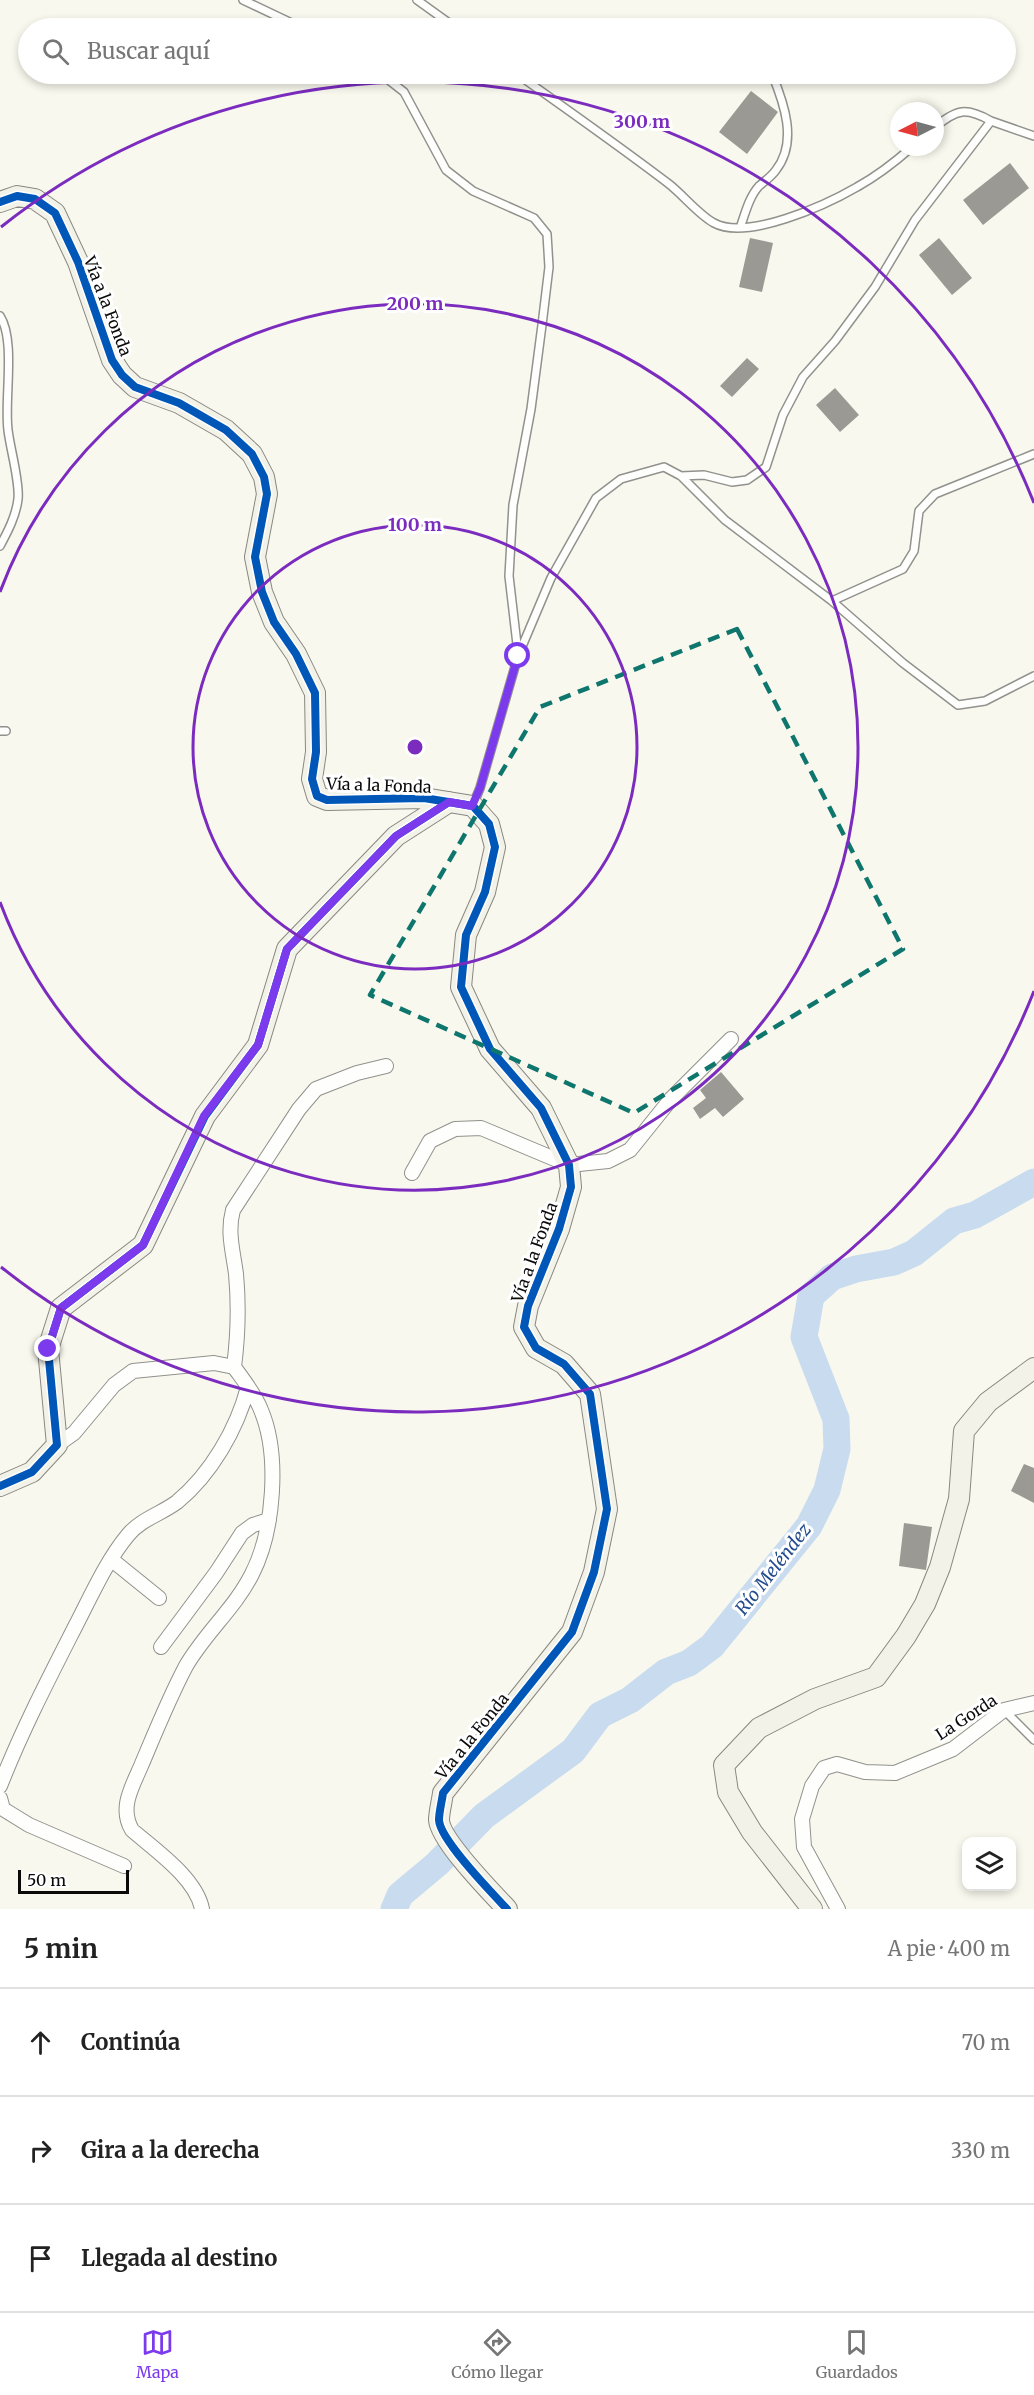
<!DOCTYPE html>
<html lang="es">
<head>
<meta charset="utf-8">
<style>
  :root { --surface:#fff; --page:#f2f2f2; --text:#222; --muted:#767676; --line:#e0e0e0; --accent:#7c3aed }
  body { margin:0; font-family:Merriweather,serif; background:var(--page); color:var(--text) }
  .controls { position:absolute; right:18px; bottom:18px; display:grid; overflow:hidden; border-radius:12px; box-shadow:0 3px 9px #0003 }
  .controls button { width:54px; height:54px; display:grid; place-items:center; padding:0; border:0; border-bottom:2px solid var(--line); background:var(--surface); color:var(--text); font:30px sans-serif }
  .compass { position:absolute; left:890px; top:102px; width:54px; height:54px; border-radius:50%; background:var(--surface); box-shadow:0 3px 9px #0003; rotate:264deg }
  .scale { position:absolute; left:18px; bottom:15px; width:111px; box-sizing:border-box; padding-left:6px; border:3px solid #0a0a0a; border-top:0; font-size:16px; line-height:21px; white-space:nowrap; color:#0a0a0a; -webkit-text-stroke:4px #fff; paint-order:stroke }
  .stop { position:absolute; width:18px; height:18px; margin:-14px; border:4px solid #7c3aed; border-radius:50%; background:#fff }
  .stop.end { background:#7c3aed; border-color:#fff; box-shadow:0 2px 6px #0008 }
  .list { margin:0; padding:0; list-style:none }
  h2 { display:flex; justify-content:space-between; align-items:center; height:78px; margin:0; padding:0 24px; font-size:26px }
  h2 small { font-size:20px; font-weight:400; color:var(--muted) }
  .list li { display:grid; grid-template-columns:39px 1fr auto; gap:18px; align-items:center; box-sizing:border-box; height:108px; padding:0 24px; border-top:2px solid var(--line) }
  .list b { display:block; font-size:22px; white-space:nowrap }
  .list em { font-size:20px; font-style:normal; color:var(--muted) }
  .icon { flex:none; width:33px; height:33px; fill:none; stroke:currentColor; stroke-width:2; stroke-linecap:round; stroke-linejoin:round }
  .map { position:relative; flex:none; width:1034px; height:1909px; overflow:hidden }
  .search { position:absolute; background:var(--surface); box-shadow:0 3px 9px #0003; left:18px; right:18px; top:18px; height:66px; display:flex; align-items:center; gap:15px; box-sizing:border-box; padding:0 21px; border-radius:33px; color:var(--muted); font-size:22px }
  .sheet { height:402px; background:var(--surface) }
  nav { display:flex; justify-content:space-around; align-items:center; box-sizing:border-box; height:84px; border-top:2px solid var(--line); background:var(--surface); font-size:16px; color:var(--muted) }
  nav a { display:grid; justify-items:center; gap:3px }
  nav .on { color:var(--accent) }
  .map>svg:first-child { display:block }
  .lines { fill:none; stroke-linecap:round; stroke-linejoin:round }
  .river { stroke:#c8dbef; stroke-width:27 }
  .building { fill:#9a9994 }
  .lane-casing { stroke:#91918d; stroke-width:10 }
  .street-casing { stroke:#91918d; stroke-width:16 }
  .secondary-casing { stroke:#888883; stroke-width:22 }
  .lane { stroke:#fefefc; stroke-width:7 }
  .street { stroke:#fefefc; stroke-width:14 }
  .secondary { stroke:#f2f2e8; stroke-width:20 }
  .cycleway-casing { stroke:#fff; stroke-width:11 }
  .cycleway { stroke:#0057b8; stroke-width:8 }
  .route { stroke:#7c3aed; stroke-width:8 }
  .marked { fill:none; stroke:#0f766e; stroke-width:4.5; stroke-dasharray:12 8; stroke-linejoin:round }
  .ring { fill:none; stroke:#7b2cbf; stroke-width:3 }
  .labels { text-anchor:middle; dominant-baseline:central; stroke-width:6; stroke-linejoin:round; paint-order:stroke }
  .street-label { font-size:16px; fill:#0a0a0a; stroke:#fff }
  .water-label { font-size:18px; font-style:italic; fill:#224c8d; stroke:#fff }
  .centre { fill:#7b2cbf; stroke:#fff; stroke-width:3 }
  .ring-label { font-size:18px; text-anchor:middle; font-weight:bold; fill:#7b2cbf; stroke:#fff; stroke-width:6; stroke-linejoin:round; paint-order:stroke }
</style>
</head>
<body>
<div class="map">
<svg width="1034" height="1909" viewBox="0 0 1034 1909">
  <rect width="100%" height="100%" fill="#f8f8ee"/>
  <g class="lines">
    <!-- river -->
    <path class="river" d="M394,1909L400,1895L437,1864L484,1816L573,1751L600,1715L630,1700L666,1672L689,1663L712,1646L809,1526L827,1490L837,1449L836,1419L804,1337L811,1296L832,1277L856,1269L894,1262L914,1253L954,1221L975,1215L1034,1182"/>
  </g>
  <!-- building -->
  <path class="building" d="M751,91L778,112L747,154L719,132Z
    M1010,163L1029,188L983,225L963,200Z
    M750,238L773,243L762,292L739,287Z
    M939,238L972,278L952,295L919,255Z
    M747,358L759,369L732,397L720,386Z
    M835,388L859,415L840,432L816,405Z
    M721,1072L744,1099L723,1117L715,1108L700,1119L693,1108L706,1098L700,1090Z
    M1024,1464L1034,1468V1503L1011,1491Z
    M904,1523L932,1527L926,1570L899,1566Z"/>
  <g class="lines">
    <defs>
      <path id="lane" d="M243,0L302,28
        M417,0L456,28
        M381,74L404,92L446,170L473,191L534,218L547,234L549,267L542,325L531,409L513,505L509,576L518,653
        M517,74C568,110 619,146 669,184C683,195 699,215 714,223C747,241 826,205 857,187C877,176 895,162 912,147
        M991,121L1034,136
        M740,228C745,214 749,197 759,186C765,181 772,176 776,170C798,142 784,103 772,74
        M0,316C16,341 4,399 8,430C10,448 20,482 18,499C16,516 8,531 0,546
        M681,476L704,475L732,482L747,480L766,467L783,415L803,377L835,341L875,287L915,220L991,121C966,107 957,109 935,127
        M832,601L903,569L914,551L919,511L935,494L1034,454
        M0,731H6
        M473,805L480,788L518,656L551,578L596,498L621,479L664,467L681,476L725,520L832,601L903,663L958,705L985,701L1034,676
        M1004,1710L1034,1740"/>
      <path id="street" d="M412,1173L430,1141L455,1129L481,1128L569,1165L608,1161L630,1150L671,1099L731,1039
        M234,1367C238,1336 239,1306 236,1274C233,1251 227,1232 233,1210L299,1109L316,1089L357,1073L386,1066
        M57,1445L74,1433L114,1385L133,1371L214,1363L234,1367C244,1381 255,1394 261,1410C280,1455 274,1531 252,1574C235,1608 205,1633 186,1666C169,1698 155,1733 141,1766C132,1787 119,1808 132,1830C155,1850 196,1878 202,1909
        M112,1560L159,1598
        M161,1647L216,1573L242,1533L253,1525L269,1520
        M0,1786C22,1730 49,1678 76,1625C91,1596 107,1560 128,1535C141,1519 161,1514 177,1502C211,1474 237,1429 248,1387
        M0,1798L3,1809L29,1825L124,1866
        M838,1909L804,1847L802,1819L812,1786L824,1768L837,1764L865,1772L895,1773L953,1749L1004,1710L1034,1703"/>
      <path id="secondary" d="M0,202L17,196L35,199L55,213L78,262L112,360L122,375L135,387L179,403L226,430L252,454L264,477L267,494L255,557L262,592L274,622L296,654L315,693L316,752L312,779L317,796L327,800L424,798L473,806L489,824L495,847L485,892L466,935L461,987L490,1049L541,1108L569,1165L571,1187L559,1229L528,1306L524,1327L536,1348L564,1364L590,1394L607,1509L594,1572L572,1632L443,1793C442,1801 439,1812 439,1820C440,1840 492,1893 507,1909
        M0,1486L32,1472L57,1445L48,1349L61,1308L143,1245L205,1116L258,1045L287,949L396,836L449,802
        M812,1909L752,1832L728,1792L724,1765L759,1728L815,1699L876,1677L906,1636L925,1604L940,1567L959,1499L964,1431L988,1402L1034,1368"/>
    </defs>
    <!-- lane casing -->
    <use href="#lane" class="lane-casing"/>
    <!-- street casing -->
    <use href="#street" class="street-casing"/>
    <!-- secondary casing -->
    <use href="#secondary" class="secondary-casing"/>
    <!-- lane -->
    <use href="#lane" class="lane"/>
    <!-- street -->
    <use href="#street" class="street"/>
    <!-- secondary -->
    <use href="#secondary" class="secondary"/>
    <defs>
      <path id="cycleway" d="M0,202L17,196L35,199L55,213L78,262L112,360L122,375L135,387L179,403L226,430L252,454L264,477L267,494L255,557L262,592L274,622L296,654L315,693L316,752L312,779L317,796L327,800L424,798L473,806L489,824L495,847L485,892L466,935L461,987L490,1049L541,1108L569,1165L571,1187L559,1229L528,1306L524,1327L536,1348L564,1364L590,1394L607,1509L594,1572L572,1632L443,1793C442,1801 439,1812 439,1820C440,1840 492,1893 507,1909
        M0,1486L32,1472L57,1445L48,1349L61,1308L143,1245L205,1116L258,1045L287,949L396,836L449,802"/>
    </defs>
    <!-- cycleway casing -->
    <use href="#cycleway" class="cycleway-casing"/>
    <!-- cycleway -->
    <use href="#cycleway" class="cycleway"/>
  </g>
  <g class="lines">
    <!-- route -->
    <path class="route" d="M48,1349L61,1308L143,1245L204,1116L258,1045L287,949L396,836L449,802L472,806L480,788L518,656"/>
  </g>
  <!-- marked area -->
  <path class="marked" d="M737,629L903,949L634,1113L370,995L540,707Z"/>
  <!-- distance rings -->
  <g class="ring">
    <circle cx="415" cy="747" r="222"/>
    <path d="M0 592A443 443 0 1 1 0 902"/>
    <path d="M1034 991A665 665 0 0 1 1 1267M1 227A665 665 0 0 1 1034 503"/>
  </g>
  <g class="labels">
    <!-- street labels -->
    <g class="street-label">
      <text transform="translate(108 306) rotate(69)">Vía a la Fonda</text>
      <text transform="translate(379 785) rotate(2)">Vía a la Fonda</text>
      <text transform="translate(534 1252) rotate(-70)">Vía a la Fonda</text>
      <text transform="translate(966 1717) rotate(-33)">La Gorda</text>
      <text transform="translate(472 1736) rotate(-51)">Vía a la Fonda</text>
    </g>
    <!-- water labels -->
    <g class="water-label">
      <text transform="translate(773 1569) rotate(-52)">Río Meléndez</text>
    </g>
  </g>
  <circle cx="415" cy="747" r="9" class="centre"/>
  <g class="ring-label">
    <text x="642" y="128">300 m</text>
    <text x="415" y="310">200 m</text>
    <text x="415" y="531">100 m</text>
  </g>
</svg>
<div class="controls">
<button><svg class="icon" aria-label="layers" viewBox="0 0 24 24"><path d="M12 4l9 5-9 5-9-5zM3 14l9 5 9-5"/></svg></button>
</div>
<svg class="compass" viewBox="-18 -18 36 36"><path d="M0-13l5 13h-10z" fill="#e53935"/><path d="M0 13l5-13h-10z" fill="#767676"/></svg>
<div class="scale">50 m</div>
<div class="stop" style="left:518px;top:656px"></div>
<div class="stop end" style="left:48px;top:1349px"></div>
<div class="search"><svg class="icon" aria-label="search" viewBox="0 0 24 24"><circle cx="10" cy="10" r="6"/><path d="M15 15l6 6"/></svg>Buscar aquí</div>
</div>
<section class="sheet">
<h2>5 min<small>A pie · 400 m</small></h2>
<ul class="list">
<li><svg class="icon" aria-label="ahead" viewBox="0 0 24 24"><path d="M12 20V5M6 11l6-6 6 6"/></svg><div><b>Continúa</b></div><em>70 m</em></li>
<li><svg class="icon" aria-label="right" viewBox="0 0 24 24"><path d="M7 20v-9h11M14 6l5 5-5 5"/></svg><div><b>Gira a la derecha</b></div><em>330 m</em></li>
<li><svg class="icon" aria-label="arrive" viewBox="0 0 24 24"><path d="M6 21V4h12l-3 4 3 4H6"/></svg><div><b>Llegada al destino</b></div></li>
</ul>
</section>
<nav>
<a class="on"><svg class="icon" aria-label="map" viewBox="0 0 24 24"><path d="M3 6l6-2 6 2 6-2v14l-6 2-6-2-6 2zM9 4v14M15 6v14"/></svg>Mapa</a>
<a><svg class="icon" aria-label="directions" viewBox="0 0 24 24"><path d="M12 3l9 9-9 9-9-9zM9 14v-3h6M13 9l2 2-2 2"/></svg>Cómo llegar</a>
<a><svg class="icon" aria-label="saved" viewBox="0 0 24 24"><path d="M7 4h10v16l-5-4-5 4z"/></svg>Guardados</a>
</nav>
</body>
</html>
